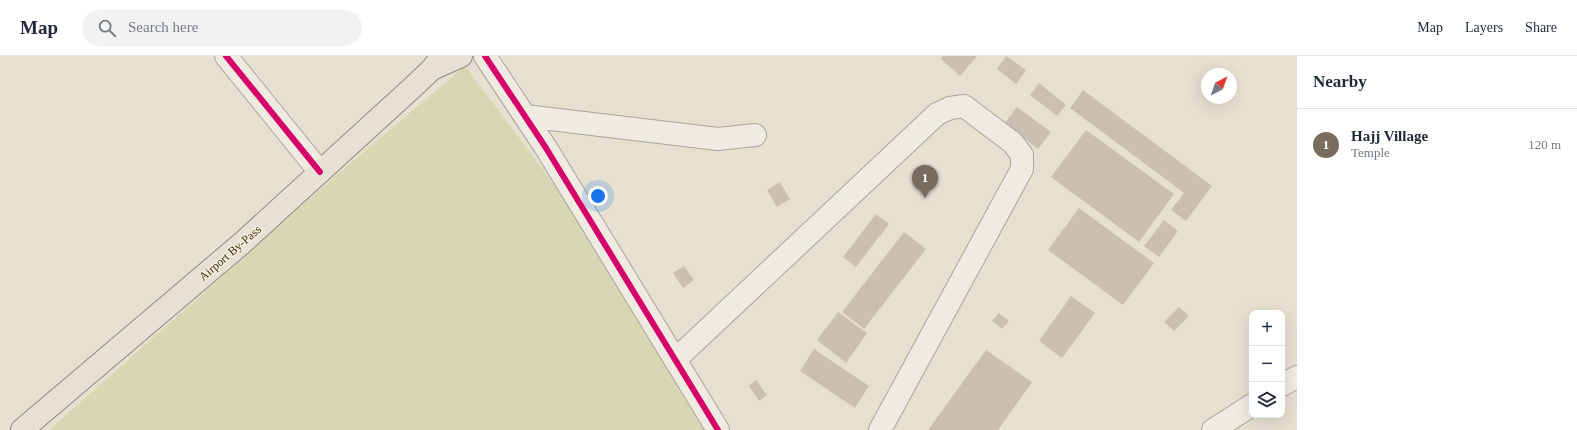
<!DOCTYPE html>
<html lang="en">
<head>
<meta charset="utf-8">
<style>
  :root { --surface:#fff; --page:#f2f2f3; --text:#1f2937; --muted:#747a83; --line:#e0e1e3; --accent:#786c5e }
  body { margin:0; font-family:Georgia,serif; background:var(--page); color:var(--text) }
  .controls { position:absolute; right:12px; bottom:12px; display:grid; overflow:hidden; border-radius:8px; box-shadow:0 4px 16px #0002 }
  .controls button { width:36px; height:36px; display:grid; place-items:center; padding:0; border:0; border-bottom:1px solid var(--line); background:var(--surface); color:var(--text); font:20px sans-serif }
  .compass { position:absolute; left:1201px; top:12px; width:36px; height:36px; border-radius:50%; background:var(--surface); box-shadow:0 4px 16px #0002; rotate:41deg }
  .you { position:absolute; left:598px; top:140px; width:14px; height:14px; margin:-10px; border:3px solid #fff; border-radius:50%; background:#1a73e8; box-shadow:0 0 0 6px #1a73e833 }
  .badge { display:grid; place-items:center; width:26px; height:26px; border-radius:50%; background:var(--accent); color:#fff; font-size:13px; font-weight:700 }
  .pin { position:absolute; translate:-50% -33px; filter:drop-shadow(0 1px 2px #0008) }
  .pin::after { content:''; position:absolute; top:21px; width:14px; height:12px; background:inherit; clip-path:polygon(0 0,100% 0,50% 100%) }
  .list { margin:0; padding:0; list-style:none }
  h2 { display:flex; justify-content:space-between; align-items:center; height:52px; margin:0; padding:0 16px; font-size:17px }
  h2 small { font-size:13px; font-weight:400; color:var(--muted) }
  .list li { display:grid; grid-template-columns:26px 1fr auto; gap:12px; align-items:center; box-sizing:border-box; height:72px; padding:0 16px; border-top:1px solid var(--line) }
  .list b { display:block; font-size:15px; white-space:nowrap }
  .list p { margin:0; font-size:13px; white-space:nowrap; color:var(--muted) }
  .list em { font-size:13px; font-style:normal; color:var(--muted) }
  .icon { flex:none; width:22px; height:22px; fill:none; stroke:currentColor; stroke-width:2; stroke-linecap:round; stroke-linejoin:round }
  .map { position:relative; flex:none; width:1297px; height:374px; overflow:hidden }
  header { display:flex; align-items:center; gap:24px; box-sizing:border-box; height:56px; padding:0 20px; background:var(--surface); border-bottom:1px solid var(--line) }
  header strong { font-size:19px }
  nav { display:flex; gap:22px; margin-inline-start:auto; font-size:14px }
  .search { width:280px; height:36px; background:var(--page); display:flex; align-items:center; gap:10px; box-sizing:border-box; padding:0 14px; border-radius:22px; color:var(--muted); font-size:15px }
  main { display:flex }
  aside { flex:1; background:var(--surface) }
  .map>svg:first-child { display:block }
  .green { fill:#d6d7b3 }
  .building { fill:#cbbfb2 }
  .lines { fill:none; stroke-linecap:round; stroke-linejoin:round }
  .minor-casing { stroke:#ada599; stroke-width:24 }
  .major-casing { stroke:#928b80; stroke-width:24 }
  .minor { stroke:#efebe3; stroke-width:22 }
  .major { stroke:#e6e1d4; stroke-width:22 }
  .cycleway-casing { stroke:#f7eed8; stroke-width:8 }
  .cycleway { stroke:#d6006c; stroke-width:6 }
  .labels { text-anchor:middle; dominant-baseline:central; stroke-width:3; stroke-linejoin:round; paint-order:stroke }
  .street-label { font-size:12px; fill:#3d2e20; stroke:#f7eed8 }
</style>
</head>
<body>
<header>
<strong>Map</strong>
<div class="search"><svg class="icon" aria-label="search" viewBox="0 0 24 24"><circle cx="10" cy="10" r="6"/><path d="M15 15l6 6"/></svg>Search here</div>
<nav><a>Map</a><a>Layers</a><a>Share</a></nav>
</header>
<main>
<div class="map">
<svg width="1297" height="374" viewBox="0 0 1297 374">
  <rect width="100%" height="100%" fill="#e7e0d1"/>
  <!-- green -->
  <path class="green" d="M465,10L652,258L721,374H49L339,117Z"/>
  <!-- building -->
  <path class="building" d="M943,0H977L960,20L941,3Z
    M1006,0L1026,14L1016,28L997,13Z
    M1039,27L1066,49L1057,60L1030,39Z
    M1083,34L1212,130L1186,165L1171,154L1184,137L1070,52Z
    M1017,51L1051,76L1038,93L1005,67Z
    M1086,74L1174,138L1139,186L1051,121Z
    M780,126L790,143L777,151L767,134Z
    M1079,152L1154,207L1123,249L1048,194Z
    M876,158L889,168L856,211L843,201Z
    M1164,164L1178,175L1159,201L1144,190Z
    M904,176L926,193L864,273L842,256Z
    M684,210L694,224L683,232L673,217Z
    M1071,240L1095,257L1062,302L1039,285Z
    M1179,251L1189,260L1174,275L1164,266Z
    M838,256L867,277L846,307L817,284Z
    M999,257L1009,265L1002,273L992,265Z
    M814,293L869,330L855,352L800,315Z
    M986,294L1032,326L998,374H928Z
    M756,324L767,339L759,345L749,330Z"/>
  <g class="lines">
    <defs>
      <path id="minor" d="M226,0L320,116
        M485,0L546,92L718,374
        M525,60L718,83L755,79
        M675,304L937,58L950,52L964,50L1013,87L1022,99V113L880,374
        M1282,329L1297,321
        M1213,374L1252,349"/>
      <path id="major" d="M432,13L461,0
        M22,374L241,188L413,31L432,13L442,0"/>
    </defs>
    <!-- minor casing -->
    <use href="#minor" class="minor-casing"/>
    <!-- major casing -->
    <use href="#major" class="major-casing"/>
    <!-- minor -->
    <use href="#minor" class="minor"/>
    <!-- major -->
    <use href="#major" class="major"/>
    <defs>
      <path id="cycleway" d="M226,0L320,116
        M485,0L546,92L718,374"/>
    </defs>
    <!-- cycleway casing -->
    <use href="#cycleway" class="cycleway-casing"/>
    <!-- cycleway -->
    <use href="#cycleway" class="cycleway"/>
  </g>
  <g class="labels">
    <!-- street labels -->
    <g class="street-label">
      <text transform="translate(230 197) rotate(-41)">Airport By-Pass</text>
    </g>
  </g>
</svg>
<div class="controls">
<button>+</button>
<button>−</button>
<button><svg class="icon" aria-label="layers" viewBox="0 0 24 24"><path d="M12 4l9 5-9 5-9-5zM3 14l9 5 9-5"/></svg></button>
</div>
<svg class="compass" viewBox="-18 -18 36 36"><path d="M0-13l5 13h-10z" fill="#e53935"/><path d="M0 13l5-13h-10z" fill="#747a83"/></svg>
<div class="you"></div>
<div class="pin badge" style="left:925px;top:142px">1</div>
</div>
<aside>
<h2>Nearby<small></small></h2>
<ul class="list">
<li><span class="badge">1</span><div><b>Hajj Village</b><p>Temple</p></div><em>120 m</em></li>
</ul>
</aside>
</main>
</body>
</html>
